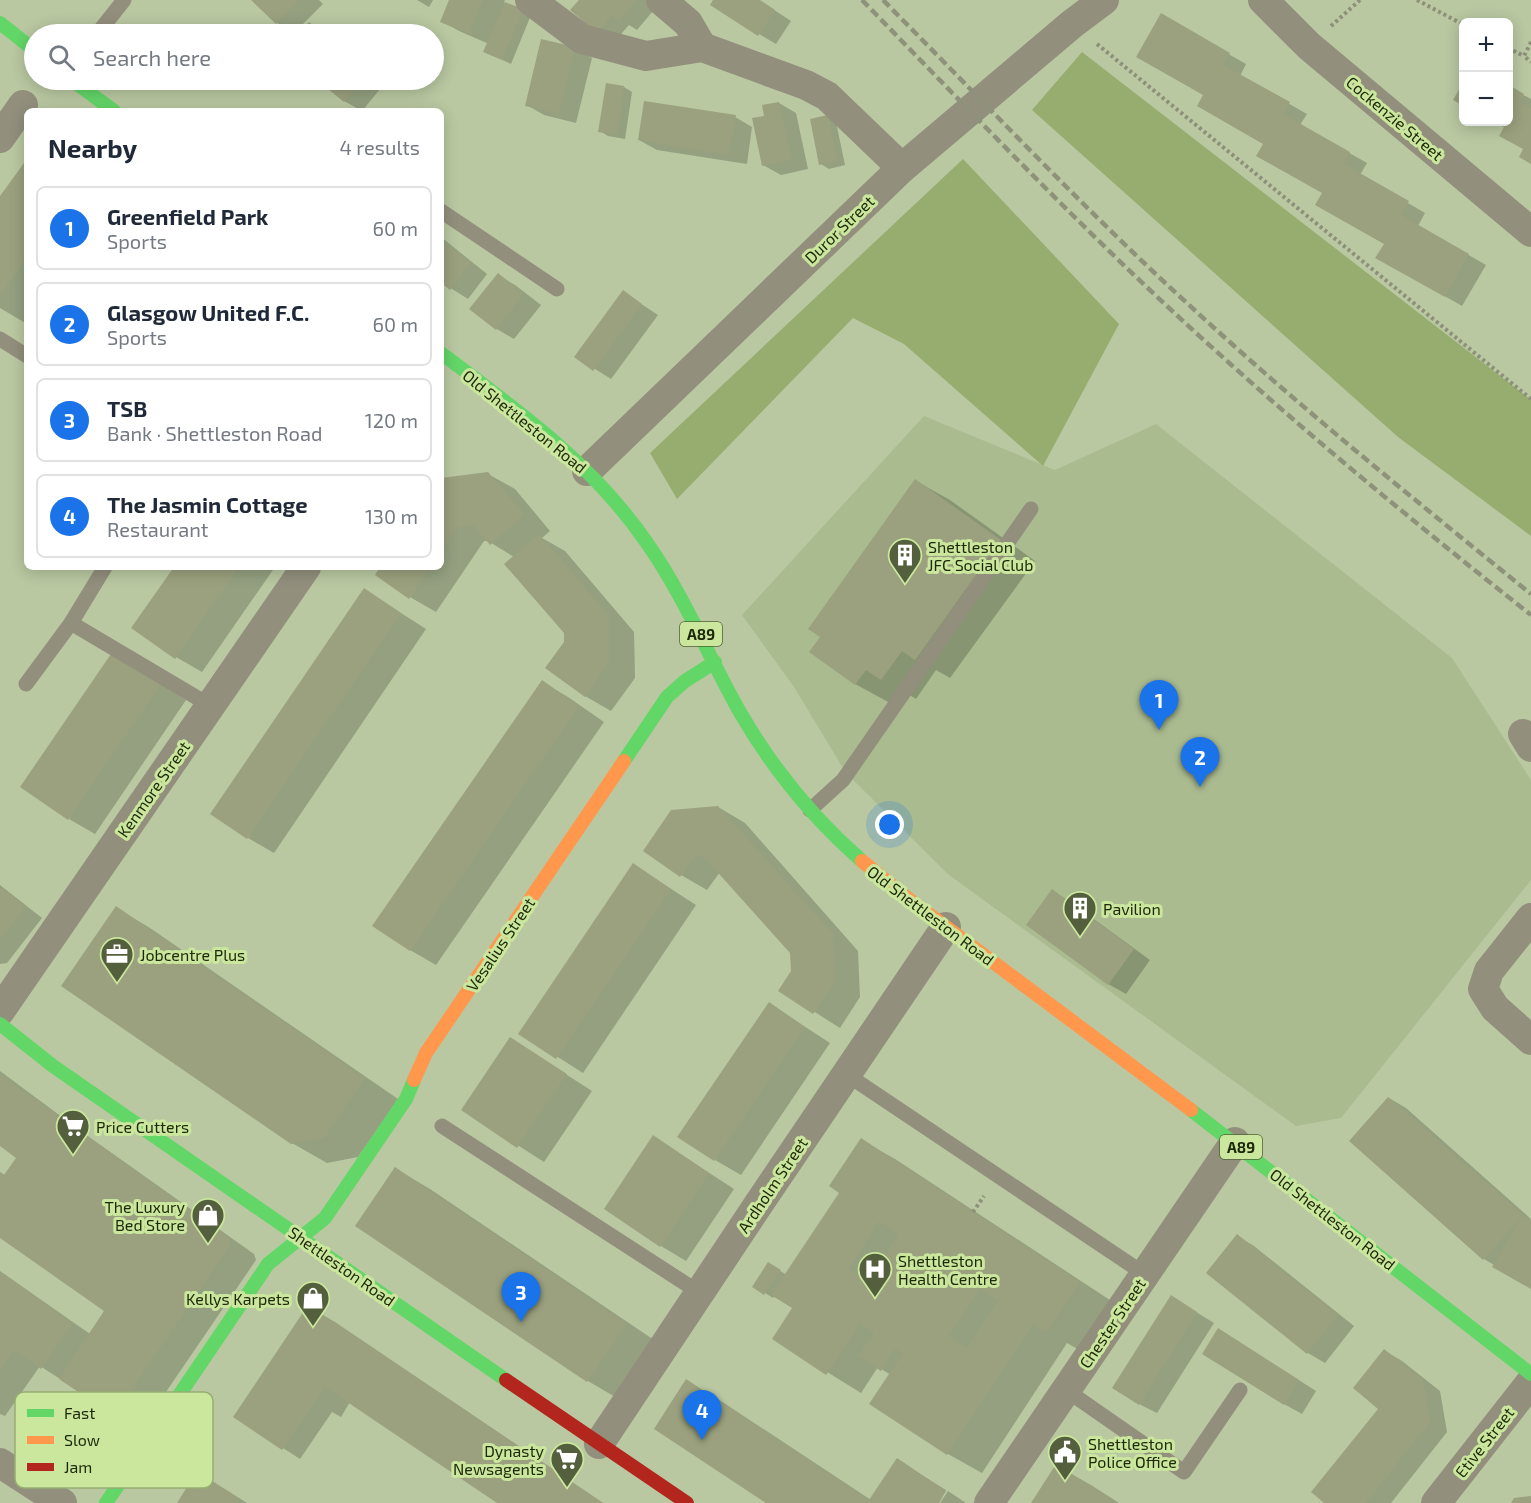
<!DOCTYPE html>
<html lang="en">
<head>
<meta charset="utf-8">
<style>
  :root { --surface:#fff; --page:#f2f2f3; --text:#1f2937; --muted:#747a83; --line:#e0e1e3; --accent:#1a73e8 }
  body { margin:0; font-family:"Exo 2",sans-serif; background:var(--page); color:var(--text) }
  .controls { position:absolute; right:18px; top:18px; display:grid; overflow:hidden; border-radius:9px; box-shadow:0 3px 15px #0003 }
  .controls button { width:54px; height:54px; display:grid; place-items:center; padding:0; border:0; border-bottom:2px solid var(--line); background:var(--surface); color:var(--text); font:30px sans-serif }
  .you { position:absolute; left:890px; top:825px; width:21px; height:21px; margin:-15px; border:4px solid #fff; border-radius:50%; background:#1a73e8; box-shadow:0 0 0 9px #1a73e833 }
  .badge { display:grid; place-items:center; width:39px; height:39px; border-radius:50%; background:var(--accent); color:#fff; font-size:20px; font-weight:700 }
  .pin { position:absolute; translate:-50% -50px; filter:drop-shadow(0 2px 3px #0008) }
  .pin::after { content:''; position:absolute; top:32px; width:21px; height:18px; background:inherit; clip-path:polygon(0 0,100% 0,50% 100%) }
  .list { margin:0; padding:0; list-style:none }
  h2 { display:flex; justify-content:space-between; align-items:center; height:78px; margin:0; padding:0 24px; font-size:26px }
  h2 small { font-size:20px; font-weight:400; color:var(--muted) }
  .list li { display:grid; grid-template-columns:39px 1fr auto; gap:18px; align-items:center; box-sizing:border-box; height:84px; margin:0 12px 12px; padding:0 12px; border:2px solid var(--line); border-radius:9px }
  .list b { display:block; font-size:22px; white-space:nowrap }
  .list p { margin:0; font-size:20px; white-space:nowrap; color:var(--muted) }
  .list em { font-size:20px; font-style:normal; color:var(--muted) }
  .icon { flex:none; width:33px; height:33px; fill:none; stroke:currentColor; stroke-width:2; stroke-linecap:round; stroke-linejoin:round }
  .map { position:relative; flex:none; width:1531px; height:1503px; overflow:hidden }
  .search { position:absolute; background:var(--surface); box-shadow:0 3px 15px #0003; left:24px; top:24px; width:420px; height:66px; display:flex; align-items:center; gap:15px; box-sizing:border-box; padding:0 21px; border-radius:33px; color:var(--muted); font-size:22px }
  .panel { position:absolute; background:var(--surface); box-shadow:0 3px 15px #0003; left:24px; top:108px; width:420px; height:462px; border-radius:9px }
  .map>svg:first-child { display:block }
  .green { fill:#aabb90 }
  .forest { fill:#97ad70 }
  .shadow { fill:#0003 }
  .building { fill:#9ba17e; fill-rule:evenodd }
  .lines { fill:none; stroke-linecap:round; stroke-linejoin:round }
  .path { stroke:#8d8f7b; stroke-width:4; stroke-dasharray:3 3; stroke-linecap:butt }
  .lane { stroke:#928f7d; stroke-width:15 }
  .street { stroke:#928f7d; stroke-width:30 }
  .fast { stroke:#63d668; stroke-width:14 }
  .slow { stroke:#ff974d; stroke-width:14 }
  .jam { stroke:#b3261e; stroke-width:14 }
  .rail { stroke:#8e927a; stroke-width:4.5; stroke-dasharray:9 4.5; stroke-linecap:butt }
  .labels { text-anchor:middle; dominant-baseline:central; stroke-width:6; stroke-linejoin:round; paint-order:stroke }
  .shield { fill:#cae79d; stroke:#516135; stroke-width:1.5 }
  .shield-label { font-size:15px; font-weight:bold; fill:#1d2709 }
  .street-label { font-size:16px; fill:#1d2709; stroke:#cae79d }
  .poi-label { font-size:16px; fill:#1d2709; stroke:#cae79d; text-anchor:start }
  .key { fill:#cae79d; stroke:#96ad71; stroke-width:1.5 }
  .key-label { font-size:16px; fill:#1d2709 }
</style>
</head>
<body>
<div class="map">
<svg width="1531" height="1503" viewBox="0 0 1531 1503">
  <rect width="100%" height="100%" fill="#b9c8a1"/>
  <!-- green -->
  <path class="green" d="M924,416L1055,470L1156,424L1452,658L1531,780V880L1341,1118L1296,1126L949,875L846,773L794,687L742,615Z"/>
  <!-- forest -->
  <path class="forest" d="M1082,52L1531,400V536L1398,437L1032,110Z
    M963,159L1119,324L1043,466L904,344L853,318L677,499L650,453Z"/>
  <!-- shadow -->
  <path class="shadow" d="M253,0H319L323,4L294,33L277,23Z
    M417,0H433L429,7Z
    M451,0H505L504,3L531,15L511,64L485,52L489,44L459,31L442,21Z
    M581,0H653L658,5L637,30L629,25L615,41L598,31Z
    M715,0H759L791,21L776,44L759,34Z
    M1161,16L1246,64L1240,76L1307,114L1300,125L1367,163L1360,175L1425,213L1418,226L1486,265L1462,306L1377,257L1386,243L1205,94Z
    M310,24L327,34H301Z
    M574,48L592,58L576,123L544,115L527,105Z
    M319,80H381L385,83L362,111L344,101Z
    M624,87L632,92L625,139L608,136L600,131Z
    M1508,87L1531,99V162L1525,149L1506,127L1495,122H1508Z
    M779,103L796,113L808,169L781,175L763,165L766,117Z
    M735,117L752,127L747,164L657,150L639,140Z
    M827,117L836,122L845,165L829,169L821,164Z
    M27,162V324L0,308V199Z
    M441,237L487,274L468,299L441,282Z
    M498,275L515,285L541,305L514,339L497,329Z
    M623,292L658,315L611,379L576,357Z
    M488,474L515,489L550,531L542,538L565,551L634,632L635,678L611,711L585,696L566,642L565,633L514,557L488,541H484L436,612L410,597L382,567H441V480Z
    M916,481L950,500L1035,561L950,678L936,670L916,699L900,689L890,703L855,684Z
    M176,567H275L202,672L176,657Z
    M365,590L426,629L274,853L248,838Z
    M140,668L186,700L95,834L69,819Z
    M542,682L568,697L604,722L436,965L410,950Z
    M718,807L745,823L858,951L860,997L840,1028L780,990L793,972L792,952L720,872L707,890L681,875L645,850Z
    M634,865L696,905L583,1073L520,1033Z
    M0,885L42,918L7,963L0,964Z
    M1052,891L1069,901L1150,960L1126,994L1108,984Z
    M116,908L150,928L398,1099L358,1157L327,1163L292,1143Z
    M770,1004L830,1043L741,1175L715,1160Z
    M511,1039L592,1091L544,1162L463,1110Z
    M0,1071L78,1129L254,1254L256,1260L140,1430L40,1366L5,1416L0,1414V1271L90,1334L106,1311L0,1236V1172L6,1176L18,1158L0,1144Z
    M1389,1098L1406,1108L1531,1219V1287L1484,1259Z
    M654,1137L734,1189L686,1261L661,1246Z
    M861,1140L895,1159L1113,1302L1081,1351L1067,1343L982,1473L948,1454L891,1375L878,1367L861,1393L774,1339L794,1308L775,1295L773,1298L754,1286L768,1264L787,1275L841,1192Z
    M396,1169L430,1189L660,1344L622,1401L588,1381L357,1225Z
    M1237,1236L1254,1246L1354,1326L1325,1363L1308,1353Z
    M309,1307L335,1322L603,1503H499L350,1402L341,1417L332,1412L300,1459L235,1417Z
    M1188,1307L1214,1323L1157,1413L1139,1404Z
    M1236,1340L1316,1391L1302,1414L1284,1404Z
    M1385,1351L1402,1361L1440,1391L1447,1432L1391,1503H1327L1380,1409Z
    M687,1381L721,1401L871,1500L897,1460L946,1490L937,1503H768Z
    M1056,1466L1091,1485L1119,1503H1033Z
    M223,1488L247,1503H179Z
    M948,1491L966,1503H940Z"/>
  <!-- building -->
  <path class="building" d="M251,0H299L276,24Z
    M449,0H483L469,34L440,22Z
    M579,0H637L619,21L612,15L597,33L570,10Z
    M713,0H760L775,10L758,36L710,5Z
    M505,2L523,9L502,60L483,52Z
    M1161,13L1230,53L1223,65L1290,102L1283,114L1350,152L1344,164L1409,201L1401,215L1469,254L1445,297L1375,258L1384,244L1315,205L1322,193L1256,156L1263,144L1197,106L1203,95L1136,57Z
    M309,22L324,34H299Z
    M541,39L575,47L559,114L525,106Z
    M317,80H362L344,102Z
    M1464,81V106L1453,100Z
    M606,83L624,86L617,135L598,132Z
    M1509,85L1524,94L1520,102L1531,108V164L1519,157L1523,149L1499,136L1504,127L1493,122H1509Z
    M644,101L736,115L729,155L638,140Z
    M779,102L792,160L762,166L752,118L764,116L762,105Z
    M828,115L837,161L819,165L810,119Z
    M27,159V258L0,295V196Z
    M441,239L471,263L450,290L441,283Z
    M498,273L524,294L496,330L469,309Z
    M623,290L642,304L593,371L574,357Z
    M488,472L525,515L490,545L473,525L457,527L441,551V478Z
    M915,479L1001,540L915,660L902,651L881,680L866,670L855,685L809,652L820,637L808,629Z
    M539,534L609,616V662L585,697L545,668L564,642V633L504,564Z
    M174,567H239L175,659L131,628Z
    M380,567H430L409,599L375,575Z
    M364,588L401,613L247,839L210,814Z
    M113,651L161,684L68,820L20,787Z
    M542,680L579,706L410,951L372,926Z
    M718,806L833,934L835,982L813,1014L778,991L791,971L790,953L703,856L694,857L680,877L643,851L671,810Z
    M633,863L671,889L556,1059L518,1034Z
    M0,887L26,907L0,940Z
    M1052,889L1134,949L1108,985L1026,925Z
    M116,906L365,1078L324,1138L291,1144L61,986Z
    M769,1002L805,1027L714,1161L677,1137Z
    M510,1037L567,1074L517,1148L461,1110Z
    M0,1074L228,1237L230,1245L114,1416L59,1379L104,1311L0,1238V1172L4,1175L16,1158L0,1146Z
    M1388,1097L1523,1215L1483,1260L1349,1141Z
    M653,1135L709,1173L660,1247L604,1209Z
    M861,1138L1080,1282L1046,1333L1033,1324L947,1455L869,1404L903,1353L895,1348L881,1371L858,1356L874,1333L860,1324L826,1375L772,1339L792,1308L771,1295L839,1193L829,1186ZM879,1221L899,1234L868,1281L849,1269ZM980,1289L998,1301L967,1348L949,1336Z
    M395,1167L627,1324L587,1382L355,1226Z
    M1523,1215L1531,1220V1289L1492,1267Z
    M1237,1234L1338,1315L1307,1354L1206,1273Z
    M768,1262L781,1270L764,1295L752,1287Z
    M0,1272L73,1323L41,1369L14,1350L0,1371Z
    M1171,1295L1197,1312L1139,1405L1112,1388Z
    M308,1305L440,1393L603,1503H497L325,1387L282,1450L233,1417Z
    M1218,1328L1299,1380L1284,1405L1202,1354Z
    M1384,1349L1423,1380L1430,1422L1366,1503H1324L1311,1492L1378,1409L1353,1388Z
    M686,1379L869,1500L897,1458L946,1491L939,1503H766L654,1429Z
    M1056,1464L1112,1499L1109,1503H1031Z
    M197,1471L240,1499L237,1503H177Z
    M1531,1496V1503H1511L1514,1498Z"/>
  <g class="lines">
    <!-- path -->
    <path class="path" d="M1417,0L1464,25
      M1331,26L1360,0
      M1531,42L1524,56L1531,62
      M1097,44L1531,399
      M1508,48L1524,56
      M973,1212L984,1196"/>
    <!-- lane -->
    <path class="lane" d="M97,34L124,0
      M441,211L557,289
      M0,339L27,356
      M71,623L105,567
      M26,684L71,623L211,706
      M810,810L843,780L1031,509
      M846,1074L1146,1275
      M442,1126L700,1293
      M1066,1390L1184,1472L1240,1390"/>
    <!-- street -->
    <path class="street" d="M530,0L582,39L646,56L702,47L806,85L827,96L902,168
      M661,0L688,23L702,47
      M1263,0L1309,46L1531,232
      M0,138L23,105
      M587,471L902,168L1072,24L1104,0
      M1523,734L1531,747
      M1531,918L1489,971L1483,989L1495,1008L1531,1040
      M0,1011L306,567
      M599,1444L758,1205L946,927
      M0,1463L62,1503
      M989,1503L1235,1142
      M1436,1503L1531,1382"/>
    <!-- fast -->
    <path class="fast" d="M0,23L34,50
      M72,80L114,111
      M441,353C516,409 594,465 647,543C685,597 709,658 741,714C773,769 814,819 862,861
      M624,761L667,697L685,681L715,662
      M0,1024L53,1066L506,1380
      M1191,1110L1531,1374
      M106,1503L268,1264L325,1218L406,1099L414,1080"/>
    <!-- slow -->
    <path class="slow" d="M862,861L906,897L1191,1110
      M414,1080L426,1053L624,761"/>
    <!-- jam -->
    <path class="jam" d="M506,1380L687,1503"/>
    <!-- rail -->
    <path class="rail" d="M862,0C942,82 1021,165 1103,245C1238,377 1383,498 1531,615
      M883,0C984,102 1082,207 1188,304C1298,406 1415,500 1531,594"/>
  </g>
  <!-- icons -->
  <defs>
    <symbol id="building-pin" viewBox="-11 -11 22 30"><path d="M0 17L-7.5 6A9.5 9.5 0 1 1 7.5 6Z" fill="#545f3e" stroke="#cae79d"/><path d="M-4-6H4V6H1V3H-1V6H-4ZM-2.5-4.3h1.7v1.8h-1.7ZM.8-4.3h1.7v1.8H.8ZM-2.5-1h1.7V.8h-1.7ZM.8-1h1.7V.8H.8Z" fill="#fff"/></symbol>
    <symbol id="office-pin" viewBox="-11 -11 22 30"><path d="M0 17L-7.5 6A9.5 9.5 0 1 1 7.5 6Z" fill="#545f3e" stroke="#cae79d"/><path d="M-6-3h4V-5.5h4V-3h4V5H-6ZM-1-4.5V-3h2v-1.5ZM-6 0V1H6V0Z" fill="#fff"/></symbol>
    <symbol id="supermarket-pin" viewBox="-11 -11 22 30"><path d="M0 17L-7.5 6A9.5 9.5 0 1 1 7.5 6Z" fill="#545f3e" stroke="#cae79d"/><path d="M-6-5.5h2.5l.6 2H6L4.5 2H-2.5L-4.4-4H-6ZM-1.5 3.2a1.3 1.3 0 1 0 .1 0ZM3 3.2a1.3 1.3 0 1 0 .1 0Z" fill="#fff"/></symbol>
    <symbol id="shop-pin" viewBox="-11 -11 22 30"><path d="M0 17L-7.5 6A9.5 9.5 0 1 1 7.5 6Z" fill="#545f3e" stroke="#cae79d"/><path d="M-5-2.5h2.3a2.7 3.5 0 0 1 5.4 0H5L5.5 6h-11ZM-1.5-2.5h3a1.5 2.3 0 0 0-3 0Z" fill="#fff"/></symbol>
    <symbol id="hospital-pin" viewBox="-11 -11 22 30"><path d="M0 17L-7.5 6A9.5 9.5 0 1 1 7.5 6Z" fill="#545f3e" stroke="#cae79d"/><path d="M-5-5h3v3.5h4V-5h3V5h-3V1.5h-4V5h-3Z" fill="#fff"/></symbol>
    <symbol id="civic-pin" viewBox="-11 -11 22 30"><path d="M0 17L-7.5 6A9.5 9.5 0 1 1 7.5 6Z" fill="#545f3e" stroke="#cae79d"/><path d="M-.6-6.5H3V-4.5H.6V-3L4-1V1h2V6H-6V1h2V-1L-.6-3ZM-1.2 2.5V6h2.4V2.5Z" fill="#fff"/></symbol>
  </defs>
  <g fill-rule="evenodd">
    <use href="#building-pin" x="886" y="536" width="38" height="52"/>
    <use href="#building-pin" x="1061" y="889" width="38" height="52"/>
    <use href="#office-pin" x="98" y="935" width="38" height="52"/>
    <use href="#supermarket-pin" x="54" y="1107" width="38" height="52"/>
    <use href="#shop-pin" x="189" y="1196" width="38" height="52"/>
    <use href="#hospital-pin" x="856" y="1250" width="38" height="52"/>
    <use href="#shop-pin" x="294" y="1279" width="38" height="52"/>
    <use href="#civic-pin" x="1046" y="1433" width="38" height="52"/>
    <use href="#supermarket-pin" x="548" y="1440" width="38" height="52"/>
  </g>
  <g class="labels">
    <!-- shield labels -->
    <g class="shield">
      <rect x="680" y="622" width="42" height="24" rx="4.5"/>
      <rect x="1220" y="1135" width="42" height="24" rx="4.5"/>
    </g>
    <g class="shield-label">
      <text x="701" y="634">A89</text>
      <text x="1241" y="1147">A89</text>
    </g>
    <!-- street labels -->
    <g class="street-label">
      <text transform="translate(1395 118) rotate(40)">Cockenzie Street</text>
      <text transform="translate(839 229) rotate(-44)">Duror Street</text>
      <text transform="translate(525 421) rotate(39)">Old Shettleston Road</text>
      <text transform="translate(153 789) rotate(-55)">Kenmore Street</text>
      <text transform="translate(931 915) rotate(37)">Old Shettleston Road</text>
      <text transform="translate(500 944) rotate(-56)">Vesalius Street</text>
      <text transform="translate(772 1185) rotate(-56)">Ardholm Street</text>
      <text transform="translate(1333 1219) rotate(38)">Old Shettleston Road</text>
      <text transform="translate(342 1266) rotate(35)">Shettleston Road</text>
      <text transform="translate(1112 1323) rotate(-56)">Chester Street</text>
      <text transform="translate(1484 1442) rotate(-52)">Etive Street</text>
    </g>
    <!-- poi labels -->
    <g class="poi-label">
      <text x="928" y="546">Shettleston<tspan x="928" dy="18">JFC Social Club</tspan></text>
      <text x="1103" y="908">Pavilion</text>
      <text x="140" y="954">Jobcentre Plus</text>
      <text x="96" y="1126">Price Cutters</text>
      <text x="185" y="1206" text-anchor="end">The Luxury<tspan x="185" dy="18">Bed Store</tspan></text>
      <text x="898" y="1260">Shettleston<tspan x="898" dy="18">Health Centre</tspan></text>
      <text x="290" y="1298" text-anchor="end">Kellys Karpets</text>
      <text x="1088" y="1443">Shettleston<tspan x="1088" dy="18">Police Office</tspan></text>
      <text x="544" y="1450" text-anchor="end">Dynasty<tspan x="544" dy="18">Newsagents</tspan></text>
    </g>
  </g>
  <!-- legend -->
  <rect x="15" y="1392" width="198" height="96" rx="9" class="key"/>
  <rect x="27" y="1409" width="27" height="8" fill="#63d668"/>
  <rect x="27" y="1436" width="27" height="8" fill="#ff974d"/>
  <rect x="27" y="1463" width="27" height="8" fill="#b3261e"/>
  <g class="key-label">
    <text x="64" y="1419">Fast</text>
    <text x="64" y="1446">Slow</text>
    <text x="64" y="1473">Jam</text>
  </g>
</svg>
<div class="controls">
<button>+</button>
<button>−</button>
</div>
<div class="you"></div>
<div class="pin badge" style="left:1159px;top:730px">1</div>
<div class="pin badge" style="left:1200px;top:787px">2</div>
<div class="pin badge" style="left:521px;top:1322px">3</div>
<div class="pin badge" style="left:702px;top:1440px">4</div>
<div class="search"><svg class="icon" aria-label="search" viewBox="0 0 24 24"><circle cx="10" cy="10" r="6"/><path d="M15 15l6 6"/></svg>Search here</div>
<section class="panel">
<h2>Nearby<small>4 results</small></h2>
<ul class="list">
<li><span class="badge">1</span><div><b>Greenfield Park</b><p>Sports</p></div><em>60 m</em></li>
<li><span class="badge">2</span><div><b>Glasgow United F.C.</b><p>Sports</p></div><em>60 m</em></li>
<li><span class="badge">3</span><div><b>TSB</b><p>Bank · Shettleston Road</p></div><em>120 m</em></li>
<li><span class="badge">4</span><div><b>The Jasmin Cottage</b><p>Restaurant</p></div><em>130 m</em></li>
</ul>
</section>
</div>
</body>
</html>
